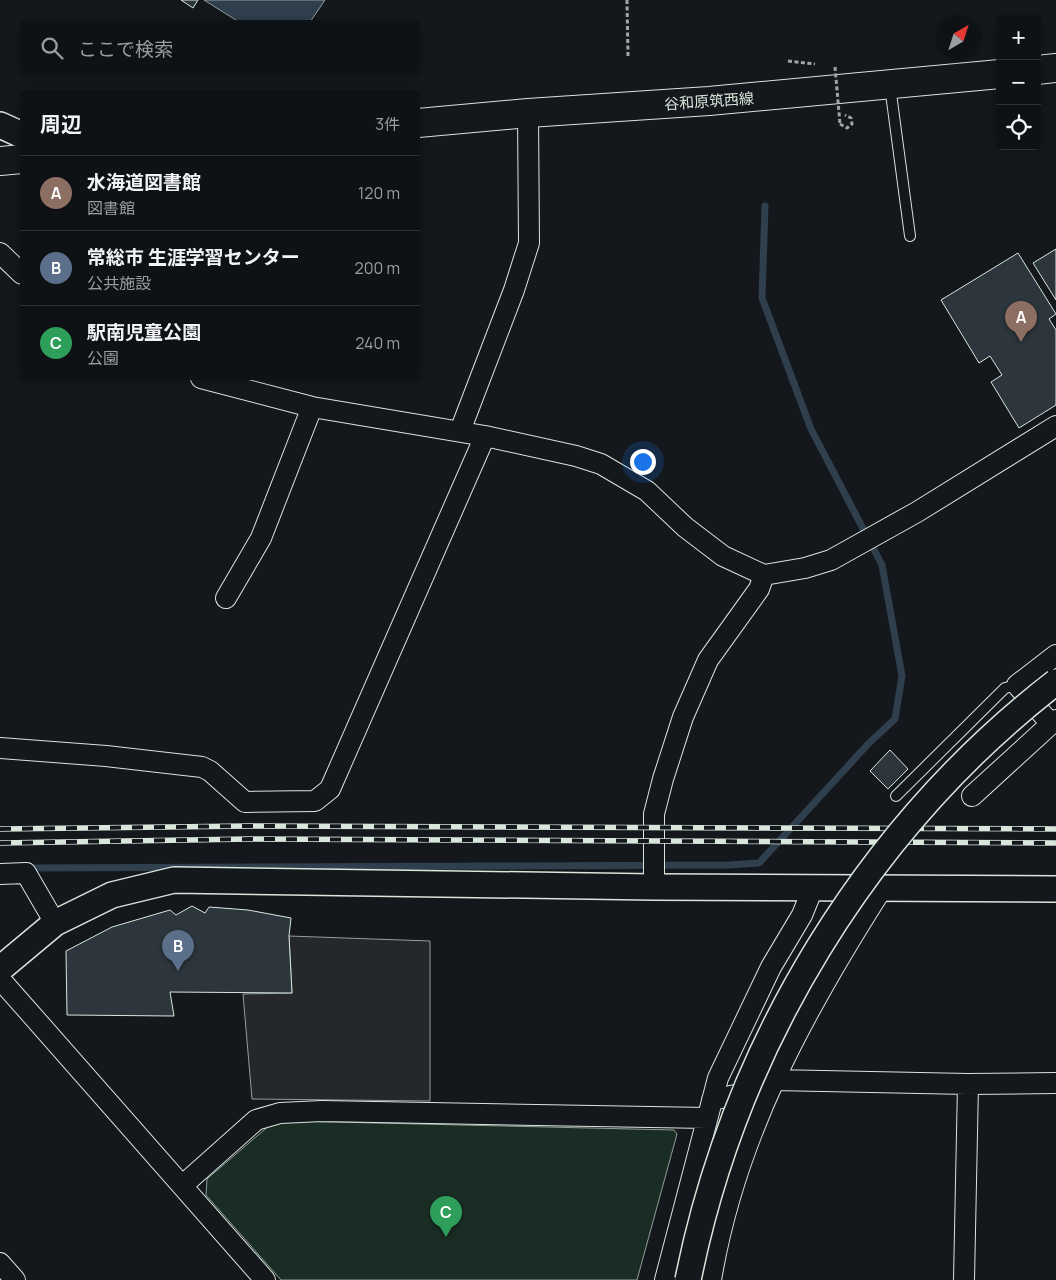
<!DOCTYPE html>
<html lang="ja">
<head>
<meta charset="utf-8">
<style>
  :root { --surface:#0f1215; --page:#1d2022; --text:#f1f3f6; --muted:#9b9ea0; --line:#2f3234; --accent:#b45309 }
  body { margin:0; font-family:Manrope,"Noto Sans JP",sans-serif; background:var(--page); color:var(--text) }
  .controls { position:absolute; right:15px; top:15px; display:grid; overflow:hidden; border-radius:5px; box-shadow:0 2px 12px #0003 }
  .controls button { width:45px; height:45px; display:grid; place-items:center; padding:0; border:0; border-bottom:1px solid var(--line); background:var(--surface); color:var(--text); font:25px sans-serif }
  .compass { position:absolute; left:936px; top:15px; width:45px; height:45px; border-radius:50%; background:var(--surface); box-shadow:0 2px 12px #0003; rotate:39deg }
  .you { position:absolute; left:642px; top:461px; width:18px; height:18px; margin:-12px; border:4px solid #fff; border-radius:50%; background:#1a73e8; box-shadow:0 0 0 8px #1a73e833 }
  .badge { display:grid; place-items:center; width:32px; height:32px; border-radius:50%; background:var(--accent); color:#fff; font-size:16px; font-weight:700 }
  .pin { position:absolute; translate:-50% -41px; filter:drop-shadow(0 1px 2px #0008) }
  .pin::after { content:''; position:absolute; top:26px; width:18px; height:15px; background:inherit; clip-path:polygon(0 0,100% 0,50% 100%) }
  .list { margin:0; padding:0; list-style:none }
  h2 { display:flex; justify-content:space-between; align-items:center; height:65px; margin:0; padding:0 20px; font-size:21px }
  h2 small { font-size:16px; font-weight:400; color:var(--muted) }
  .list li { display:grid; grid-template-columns:32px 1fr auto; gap:15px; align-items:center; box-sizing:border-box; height:75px; padding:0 20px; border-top:1px solid var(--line) }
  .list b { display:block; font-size:19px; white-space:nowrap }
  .list p { margin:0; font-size:16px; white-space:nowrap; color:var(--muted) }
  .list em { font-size:16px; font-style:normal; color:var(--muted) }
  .icon { flex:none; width:28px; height:28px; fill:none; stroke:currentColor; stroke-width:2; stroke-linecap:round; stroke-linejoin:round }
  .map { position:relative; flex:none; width:1056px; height:1280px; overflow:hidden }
  .search { position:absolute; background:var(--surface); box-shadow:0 2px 12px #0003; left:20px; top:20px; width:400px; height:55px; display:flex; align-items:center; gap:12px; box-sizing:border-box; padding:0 18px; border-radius:5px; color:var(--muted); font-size:19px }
  .panel { position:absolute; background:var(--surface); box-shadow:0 2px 12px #0003; left:20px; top:90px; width:400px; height:290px; border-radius:5px }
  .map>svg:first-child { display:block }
  .green { fill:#1a2d24; stroke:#939e99 }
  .parking { fill:#24282b; stroke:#939e99 }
  .water { fill:#2f3f4d; stroke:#939e99 }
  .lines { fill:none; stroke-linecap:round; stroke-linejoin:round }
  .stream { stroke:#2f3f4d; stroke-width:7 }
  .building { fill:#2c363c; stroke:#d8e6dc }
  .service-casing { stroke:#d8e6dc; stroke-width:12 }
  .minor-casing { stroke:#d8e6dc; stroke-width:22 }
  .tertiary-casing { stroke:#d8e6dc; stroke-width:28 }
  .secondary-casing { stroke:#d8e6dc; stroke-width:30 }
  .path { stroke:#9da8a2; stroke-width:3; stroke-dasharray:4 2.5; stroke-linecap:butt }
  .service { stroke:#14181c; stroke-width:10 }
  .minor { stroke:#14181c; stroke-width:20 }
  .tertiary { stroke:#14181c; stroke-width:25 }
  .secondary { stroke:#14181c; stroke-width:28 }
  .rail-casing { stroke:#d8e6dc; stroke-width:5.5 }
  .rail { stroke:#14181c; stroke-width:4; stroke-dasharray:11; stroke-linecap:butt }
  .tertiary-bridge-casing { stroke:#d8e6dc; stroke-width:28; stroke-linecap:butt }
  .path-bridge { stroke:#9da8a2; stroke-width:3; stroke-dasharray:4 2.5; stroke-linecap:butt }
  .tertiary-bridge { stroke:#14181c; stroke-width:25 }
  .labels { text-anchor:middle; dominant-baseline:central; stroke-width:4; stroke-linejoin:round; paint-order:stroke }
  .street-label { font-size:15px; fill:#d8e6dc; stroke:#14181c }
</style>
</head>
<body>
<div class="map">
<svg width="1056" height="1280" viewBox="0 0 1056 1280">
  <rect width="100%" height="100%" fill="#14181c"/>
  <!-- green -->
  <path class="green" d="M291,1121L674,1130L677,1134L637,1280H281L206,1195L207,1179L271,1124Z"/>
  <!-- parking -->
  <path class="parking" d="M289,936L430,941V1101L252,1099L243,994L292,993Z"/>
  <!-- water -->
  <path class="water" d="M204,0H325L310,22H239Z"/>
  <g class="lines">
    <!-- stream -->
    <path class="stream" d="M27,868L729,865L759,863L869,743L895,719L902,676L882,565L811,429L762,298L765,206"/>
  </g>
  <!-- building -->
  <path class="building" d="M181,0H198L193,8Z
    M1056,249V300L1033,263Z
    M1018,253L1056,314L1049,319L1056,330V405L1019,428L991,382L1002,375L990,356L979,363L941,300Z
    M890,750L908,769L888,789L870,771Z
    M192,906L205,913L209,907L248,910L291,918L289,936L292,993L170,992L174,1016L67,1015L66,951L112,927L170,910L176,915Z"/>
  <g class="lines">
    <defs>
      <path id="service" d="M890,86L910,236
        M896,796L1005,688L1017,685"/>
      <path id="minor" d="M0,253L22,274
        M201,378L312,407L485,436L576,456L601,464L647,491L685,527L723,556L764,575L805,568L831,560L917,512L1056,426
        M460,431L514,290L529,243L528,113
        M226,598L261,538L312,407
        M1056,655L1017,685L1051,724L1056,720
        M0,748L106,756L202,767L210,771L245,802L315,801L330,789L485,436
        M972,796L1051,724
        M0,874L26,873L55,923
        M654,887V814L663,779L683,717L708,660L759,589L764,575
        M0,979L265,1280
        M712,1100L749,1092L774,1080L968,1084L1056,1083
        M183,1185L256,1120L280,1113L322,1111L707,1118
        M0,1263L15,1280
        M665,1280L718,1078L771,967L802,915L813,888
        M711,1280C735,1135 805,1009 883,887
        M964,1280L968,1084"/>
      <path id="tertiary" d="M0,125L22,135
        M0,969L55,923L112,895L174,880L654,887L1056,889"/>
      <path id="secondary" d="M1037,70L1056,68
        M418,123L528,113L709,101L1000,74
        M0,161L22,159"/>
    </defs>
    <!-- service casing -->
    <use href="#service" class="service-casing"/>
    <!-- minor casing -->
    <use href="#minor" class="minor-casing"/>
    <!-- tertiary casing -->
    <use href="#tertiary" class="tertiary-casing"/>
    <!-- secondary casing -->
    <use href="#secondary" class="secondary-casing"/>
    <!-- path -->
    <path class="path" d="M627,0L628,57
      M788,61L815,64
      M840,124L847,128L852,124L851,118L845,115"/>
    <!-- service -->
    <use href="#service" class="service"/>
    <!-- minor -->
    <use href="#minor" class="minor"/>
    <!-- tertiary -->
    <use href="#tertiary" class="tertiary"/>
    <!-- secondary -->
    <use href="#secondary" class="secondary"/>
    <defs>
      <path id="rail" d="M0,829L249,826L1056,829
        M0,843L250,839L1056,843"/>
    </defs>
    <!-- rail casing -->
    <use href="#rail" class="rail-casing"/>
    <!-- rail -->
    <use href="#rail" class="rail"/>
    <defs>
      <path id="tertiary-bridge" d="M688,1280C735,1045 867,828 1056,682"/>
    </defs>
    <!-- tertiary-bridge casing -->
    <use href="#tertiary-bridge" class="tertiary-bridge-casing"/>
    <!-- path-bridge -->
    <path class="path-bridge" d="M835,67L840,124"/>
    <!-- tertiary-bridge -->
    <use href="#tertiary-bridge" class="tertiary-bridge"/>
  </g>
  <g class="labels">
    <!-- street labels -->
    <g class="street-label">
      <text transform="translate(709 101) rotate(-4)">谷和原筑西線</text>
    </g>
  </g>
</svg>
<div class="controls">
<button>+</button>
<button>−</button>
<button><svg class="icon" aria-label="locate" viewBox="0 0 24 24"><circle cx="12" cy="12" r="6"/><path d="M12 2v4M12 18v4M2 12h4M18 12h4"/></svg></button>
</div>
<svg class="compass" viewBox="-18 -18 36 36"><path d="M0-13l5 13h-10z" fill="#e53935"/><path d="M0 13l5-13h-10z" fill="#9b9ea0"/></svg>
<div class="you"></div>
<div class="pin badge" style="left:1021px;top:342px;background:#8d6e63">A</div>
<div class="pin badge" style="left:178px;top:971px;background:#5c6f8a">B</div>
<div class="pin badge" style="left:446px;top:1237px;background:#2e9e5b">C</div>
<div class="search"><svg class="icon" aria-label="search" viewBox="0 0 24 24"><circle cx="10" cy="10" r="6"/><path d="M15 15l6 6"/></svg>ここで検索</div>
<section class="panel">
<h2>周辺<small>3件</small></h2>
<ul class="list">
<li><span class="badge" style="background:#8d6e63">A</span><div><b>水海道図書館</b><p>図書館</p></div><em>120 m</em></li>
<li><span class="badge" style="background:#5c6f8a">B</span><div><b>常総市 生涯学習センター</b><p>公共施設</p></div><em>200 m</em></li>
<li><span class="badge" style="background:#2e9e5b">C</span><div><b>駅南児童公園</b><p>公園</p></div><em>240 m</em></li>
</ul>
</section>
</div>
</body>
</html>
